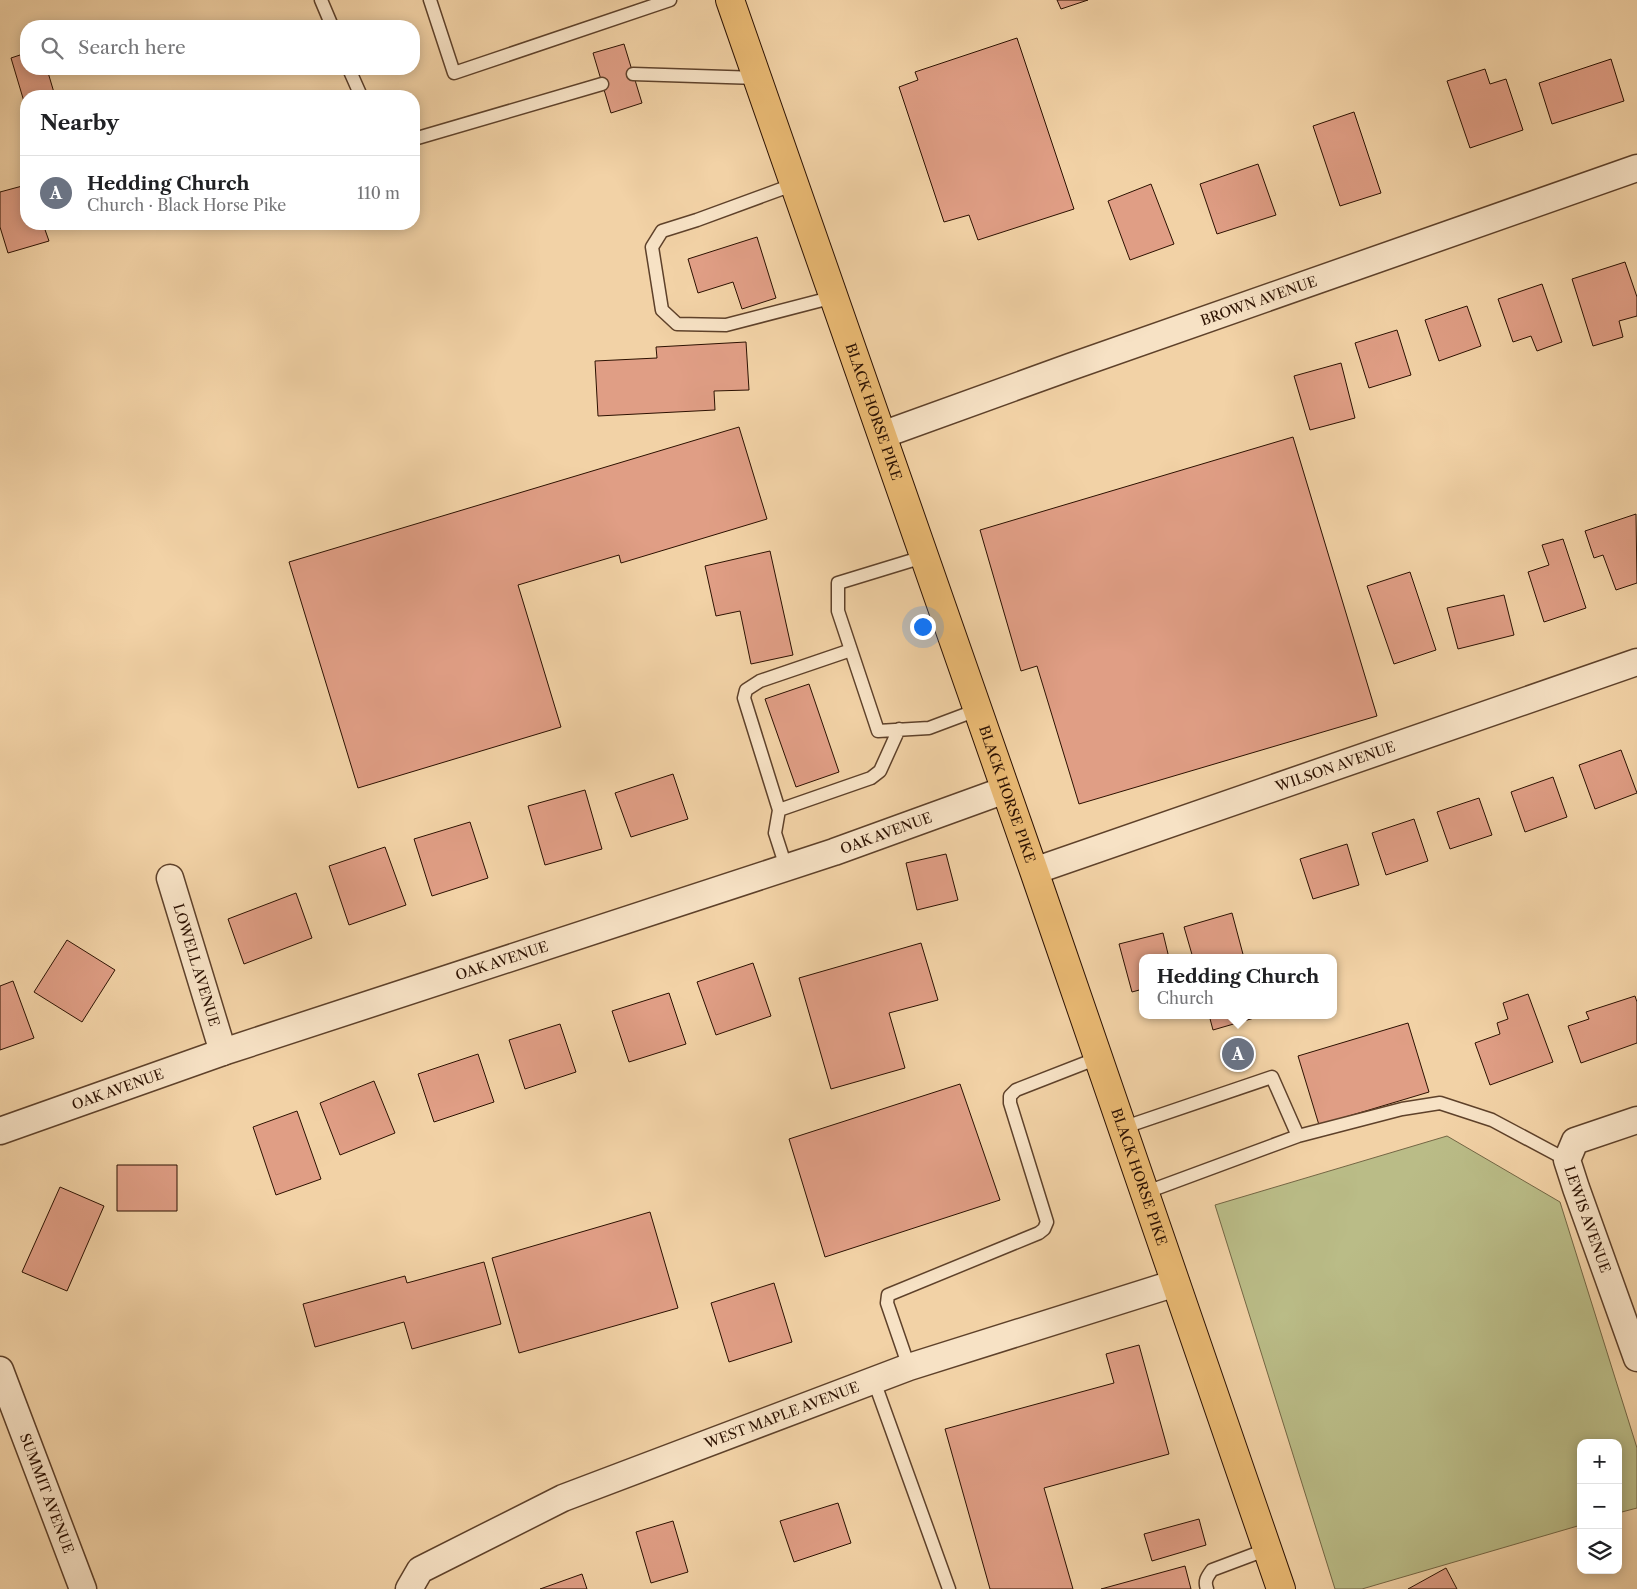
<!DOCTYPE html>
<html lang="en">
<head>
<meta charset="utf-8">
<style>
  :root { --surface:#fff; --page:#f2f2f2; --text:#202124; --muted:#757577; --line:#e0e0e0; --accent:#b45309 }
  body { margin:0; font-family:"Libre Caslon Text",serif; background:var(--page); color:var(--text) }
  .controls { position:absolute; right:15px; bottom:15px; display:grid; overflow:hidden; border-radius:10px; box-shadow:0 2px 12px #0003 }
  .controls button { width:45px; height:45px; display:grid; place-items:center; padding:0; border:0; border-bottom:1px solid var(--line); background:var(--surface); color:var(--text); font:25px sans-serif }
  .you { position:absolute; left:922px; top:626px; width:18px; height:18px; margin:-12px; border:4px solid #fff; border-radius:50%; background:#1a73e8; box-shadow:0 0 0 8px #1a73e833 }
  .badge { display:grid; place-items:center; width:32px; height:32px; border-radius:50%; background:var(--accent); color:#fff; font-size:16px; font-weight:700 }
  .pin { position:absolute; translate:-50% -50%; border:2px solid #fff; box-shadow:0 1px 5px #0006 }
  .popup { position:absolute; left:1139px; top:954px; width:198px; height:65px; box-sizing:border-box; display:grid; place-content:center; border-radius:10px; background:var(--surface); filter:drop-shadow(0 1px 4px #0005); font-size:16px; white-space:nowrap; color:var(--muted) }
  .popup b { font-size:19px; color:var(--text) }
  .popup::after { content:''; position:absolute; left:50%; top:100%; margin-left:-10px; border:10px solid transparent; border-top-color:var(--surface) }
  .list { margin:0; padding:0; list-style:none }
  h2 { display:flex; justify-content:space-between; align-items:center; height:65px; margin:0; padding:0 20px; font-size:21px }
  h2 small { font-size:16px; font-weight:400; color:var(--muted) }
  .list li { display:grid; grid-template-columns:32px 1fr auto; gap:15px; align-items:center; box-sizing:border-box; height:75px; padding:0 20px; border-top:1px solid var(--line) }
  .list b { display:block; font-size:19px; white-space:nowrap }
  .list p { margin:0; font-size:16px; white-space:nowrap; color:var(--muted) }
  .list em { font-size:16px; font-style:normal; color:var(--muted) }
  .icon { flex:none; width:28px; height:28px; fill:none; stroke:currentColor; stroke-width:2; stroke-linecap:round; stroke-linejoin:round }
  .map { position:relative; flex:none; width:1637px; height:1589px; overflow:hidden }
  .search { position:absolute; background:var(--surface); box-shadow:0 2px 12px #0003; left:20px; top:20px; width:400px; height:55px; display:flex; align-items:center; gap:12px; box-sizing:border-box; padding:0 18px; border-radius:20px; color:var(--muted); font-size:19px }
  .panel { position:absolute; background:var(--surface); box-shadow:0 2px 12px #0003; left:20px; top:90px; width:400px; height:140px; border-radius:20px }
  .map>svg:first-child { display:block }
  .green { fill:#babc87; stroke:#736644 }
  .building { fill:#e09e85; stroke:#2c1101 }
  .lines { fill:none; stroke-linecap:round; stroke-linejoin:round }
  .service-casing { stroke:#5e412a; stroke-width:15 }
  .minor-casing { stroke:#5e412a; stroke-width:29 }
  .primary-casing { stroke:#2c1101; stroke-width:30 }
  .service { stroke:#f7e2c5; stroke-width:12 }
  .minor { stroke:#f7e2c5; stroke-width:26 }
  .primary { stroke:#e9b973; stroke-width:28 }
  .labels { text-anchor:middle; dominant-baseline:central; stroke-width:4; stroke-linejoin:round; paint-order:stroke }
  .street-label { font-size:14px; fill:#2c1101; stroke:#f7e2c5 }
</style>
</head>
<body>
<div class="map">
<svg width="1637" height="1589" viewBox="0 0 1637 1589">
  <rect width="100%" height="100%" fill="#f2d2a6"/>
  <filter id="stains"><feTurbulence type="fractalNoise" baseFrequency=".004" numOctaves="4"/><feColorMatrix values="0 0 0 0 .2 0 0 0 0 .09 0 0 0 0 .02 0 0 0 .5 -.17"/></filter>
  <radialGradient id="worn" r=".72"><stop offset=".6" stop-color="#630" stop-opacity="0"/><stop offset="1" stop-color="#630" stop-opacity=".3"/></radialGradient>
  <!-- green -->
  <path class="green" d="M1447,1136L1560,1202L1637,1448V1508L1618,1513V1443H1581V1525L1362,1589H1335L1215,1205Z"/>
  <!-- building -->
  <path class="building" d="M1057,0H1088L1061,9Z
    M1017,38L1074,209L978,240L969,215L944,222L899,87L918,80L915,72Z
    M624,44L642,103L611,113L593,53Z
    M26,53V69H47L55,96H26L25,105L11,58Z
    M1611,59L1624,101L1552,124L1539,83Z
    M1485,69L1490,84L1506,79L1523,130L1470,148L1447,81Z
    M1354,112L1381,193L1340,206L1313,126Z
    M1258,164L1276,215L1217,234L1200,184Z
    M1151,184L1174,244L1130,260L1108,201Z
    M26,185V224H43L49,241L8,253L0,227V192Z
    M757,237L776,298L742,309L733,282L698,293L688,259Z
    M1625,262L1637,297V316L1619,321L1623,337L1593,346L1572,279Z
    M1542,284L1562,342L1537,351L1531,336L1513,342L1498,299Z
    M1467,306L1481,346L1439,361L1425,320Z
    M1397,330L1411,375L1369,388L1355,343Z
    M746,342L749,390L714,391L715,410L598,416L595,361L657,358L656,347Z
    M1341,363L1355,418L1310,430L1294,376Z
    M739,427L767,519L621,563L619,555L518,585L561,727L358,788L289,562Z
    M1293,437L1377,716L1079,804L1037,666L1021,671L980,530Z
    M1636,514L1637,583L1616,590L1603,555L1594,558L1585,531Z
    M1563,539L1586,608L1544,622L1528,572L1549,565L1542,545Z
    M770,551L793,655L751,664L740,611L716,616L705,566Z
    M1410,572L1436,650L1394,664L1367,586Z
    M1504,595L1514,635L1458,649L1447,608Z
    M809,684L839,772L796,787L765,699Z
    M1621,750L1637,793L1595,809L1579,765Z
    M673,774L688,819L631,837L615,793Z
    M1553,777L1567,817L1525,832L1511,792Z
    M585,790L602,849L545,865L528,806Z
    M1479,798L1492,835L1450,849L1437,812Z
    M1414,819L1428,861L1386,875L1372,833Z
    M470,822L488,878L432,896L414,839Z
    M1347,844L1359,885L1313,899L1300,859Z
    M385,847L406,905L349,925L329,866Z
    M946,854L958,900L917,910L906,863Z
    M296,893L312,938L244,964L228,919Z
    M1232,913L1244,958H1193L1184,927Z
    M1163,933L1169,958H1143V989L1132,992L1119,944Z
    M67,940L115,970L82,1022L34,992Z
    M921,943L938,1000L889,1013L905,1068L831,1089L799,978Z
    M753,963L771,1016L716,1035L697,982Z
    M13,981L34,1038L0,1050V986Z
    M669,993L686,1044L629,1062L612,1011Z
    M1528,994L1553,1062L1490,1085L1475,1043L1500,1034L1497,1023L1508,1019L1503,1003Z
    M1635,996L1637,1002V1043L1581,1063L1568,1026L1589,1019L1586,1012Z
    M1209,1015H1261V1016L1213,1030Z
    M1408,1023L1429,1092L1319,1125L1298,1056Z
    M560,1024L576,1072L525,1089L509,1040Z
    M478,1054L494,1102L434,1122L418,1074Z
    M374,1081L395,1133L340,1155L320,1103Z
    M960,1084L1000,1200L825,1257L789,1139Z
    M297,1111L321,1179L276,1195L253,1127Z
    M117,1165H177V1211H117Z
    M60,1187L104,1206L67,1291L22,1272Z
    M650,1212L678,1308L519,1353L492,1258Z
    M484,1262L501,1324L412,1349L404,1322L315,1347L303,1304L405,1276L407,1283Z
    M774,1283L792,1342L729,1362L711,1303Z
    M1139,1345L1169,1454L1044,1488L1073,1589H990L945,1429L1114,1383L1106,1354Z
    M838,1503L851,1543L794,1562L780,1521Z
    M1199,1519L1206,1545L1152,1561L1144,1534Z
    M673,1521L688,1572L651,1583L636,1532Z
    M1185,1566L1191,1589H1101Z
    M1446,1568L1457,1589H1408Z
    M582,1574L587,1589H540Z"/>
  <g class="lines">
    <defs>
      <path id="service" d="M321,0L332,26
        M430,0L454,73L670,0
        M349,69L361,96
        M633,74L758,78
        M414,139L602,84
        M795,184L697,220L662,231L652,247L662,310L677,324L726,325L834,297
        M923,557L838,583V611L878,731L929,728L977,710
        M779,810L871,778L880,771L899,729
        M786,867L775,833L779,810L744,698L746,690L760,681L851,650
        M1122,1128L1272,1077L1298,1136L1144,1193
        M1298,1136L1402,1109L1440,1103L1492,1120L1567,1160
        M909,1367L887,1303L888,1295L1039,1233L1044,1229L1047,1222L1010,1103V1096L1016,1090L1098,1058
        M874,1381L949,1589
        M1207,1589C1204,1581 1207,1577 1212,1570L1268,1549"/>
      <g id="minor">
        <path id="s1" d="M882,435L1070,367L1637,168"/>
        <path id="s2" d="M1034,871L1637,662"/>
        <path id="s3" d="M170,878L223,1052"/>
        <path id="s4" d="M1637,1120L1575,1141L1567,1160L1576,1188L1637,1358"/>
        <path id="s5" d="M0,1131L223,1052L834,852L1005,790"/>
        <path id="s6" d="M0,1370L83,1589"/>
        <path id="s7" d="M409,1589L420,1570L563,1498L909,1367L1176,1283"/>
      </g>
      <g id="primary">
        <path id="s8" d="M730,0L1034,871L1281,1589"/>
      </g>
    </defs>
    <!-- service casing -->
    <use href="#service" class="service-casing"/>
    <!-- minor casing -->
    <use href="#minor" class="minor-casing"/>
    <!-- primary casing -->
    <use href="#primary" class="primary-casing"/>
    <!-- service -->
    <use href="#service" class="service"/>
    <!-- minor -->
    <use href="#minor" class="minor"/>
    <!-- primary -->
    <use href="#primary" class="primary"/>
  </g>
  <g class="labels">
    <!-- street labels -->
    <g class="street-label">
      <text stroke="none"><textPath href="#s1" startOffset="400">BROWN AVENUE</textPath></text>
      <text stroke="none"><textPath href="#s8" startOffset="436">BLACK HORSE PIKE</textPath></text>
      <text stroke="none"><textPath href="#s2" startOffset="319">WILSON AVENUE</textPath></text>
      <text stroke="none"><textPath href="#s8" startOffset="841">BLACK HORSE PIKE</textPath></text>
      <text stroke="none"><textPath href="#s5" startOffset="935">OAK AVENUE</textPath></text>
      <text stroke="none"><textPath href="#s5" startOffset="530">OAK AVENUE</textPath></text>
      <text stroke="none"><textPath href="#s3" startOffset="91">LOWELL AVENUE</textPath></text>
      <text stroke="none"><textPath href="#s5" startOffset="125">OAK AVENUE</textPath></text>
      <text stroke="none"><textPath href="#s8" startOffset="1246">BLACK HORSE PIKE</textPath></text>
      <text stroke="none"><textPath href="#s4" startOffset="149">LEWIS AVENUE</textPath></text>
      <text stroke="none"><textPath href="#s7" startOffset="416">WEST MAPLE AVENUE</textPath></text>
      <text stroke="none"><textPath href="#s6" startOffset="132">SUMMIT AVENUE</textPath></text>
    </g>
  </g>
  <rect width="100%" height="100%" filter="url(#stains)"/>
  <rect width="100%" height="100%" fill="url(#worn)"/>
</svg>
<div class="controls">
<button>+</button>
<button>−</button>
<button><svg class="icon" aria-label="layers" viewBox="0 0 24 24"><path d="M12 4l9 5-9 5-9-5zM3 14l9 5 9-5"/></svg></button>
</div>
<div class="you"></div>
<div class="pin badge" style="left:1238px;top:1054px;background:#6b7280">A</div>
<div class="popup"><b>Hedding Church</b>Church</div>
<div class="search"><svg class="icon" aria-label="search" viewBox="0 0 24 24"><circle cx="10" cy="10" r="6"/><path d="M15 15l6 6"/></svg>Search here</div>
<section class="panel">
<h2>Nearby<small></small></h2>
<ul class="list">
<li><span class="badge" style="background:#6b7280">A</span><div><b>Hedding Church</b><p>Church · Black Horse Pike</p></div><em>110 m</em></li>
</ul>
</section>
</div>
</body>
</html>
